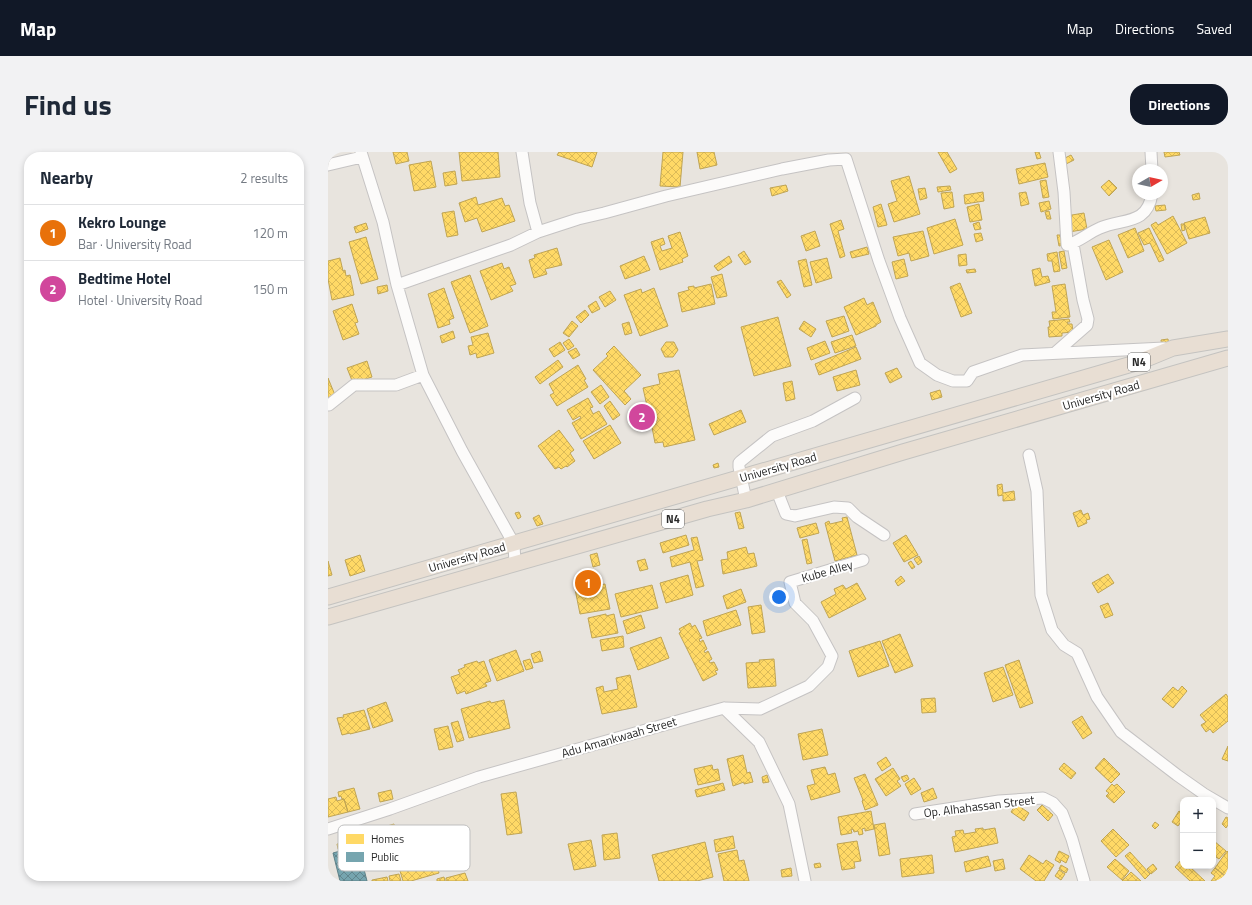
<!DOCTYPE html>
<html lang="en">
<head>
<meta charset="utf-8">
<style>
  :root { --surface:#fff; --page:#f2f2f3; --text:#1f2937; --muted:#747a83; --line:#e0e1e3; --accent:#111827 }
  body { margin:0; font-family:"Titillium Web",sans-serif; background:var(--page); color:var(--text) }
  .controls { position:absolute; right:12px; bottom:12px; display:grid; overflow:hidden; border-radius:8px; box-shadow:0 2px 6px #0003 }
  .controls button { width:36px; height:36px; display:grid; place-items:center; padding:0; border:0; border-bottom:1px solid var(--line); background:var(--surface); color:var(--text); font:20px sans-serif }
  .compass { position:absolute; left:804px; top:12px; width:36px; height:36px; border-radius:50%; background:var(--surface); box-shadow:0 2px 6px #0003; rotate:81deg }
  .you { position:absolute; left:451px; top:445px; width:14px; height:14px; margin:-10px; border:3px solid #fff; border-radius:50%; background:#1a73e8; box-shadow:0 0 0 6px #1a73e833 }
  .badge { display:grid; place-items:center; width:26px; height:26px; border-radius:50%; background:var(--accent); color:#fff; font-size:13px; font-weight:700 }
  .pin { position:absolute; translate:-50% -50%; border:2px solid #fff; box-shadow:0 1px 4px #0006 }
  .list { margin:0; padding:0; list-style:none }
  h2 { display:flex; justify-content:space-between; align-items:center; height:52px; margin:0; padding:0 16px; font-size:17px }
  h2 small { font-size:13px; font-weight:400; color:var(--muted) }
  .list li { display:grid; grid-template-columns:26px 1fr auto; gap:12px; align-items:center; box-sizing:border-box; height:56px; padding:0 16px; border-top:1px solid var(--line) }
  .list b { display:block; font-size:15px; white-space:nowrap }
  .list p { margin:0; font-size:13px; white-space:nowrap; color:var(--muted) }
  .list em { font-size:13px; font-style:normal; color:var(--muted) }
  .map { position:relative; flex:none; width:900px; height:729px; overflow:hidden; border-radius:16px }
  header { display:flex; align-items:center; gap:24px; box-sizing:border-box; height:56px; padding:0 20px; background:var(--accent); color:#fff }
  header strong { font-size:19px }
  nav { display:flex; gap:22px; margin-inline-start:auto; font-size:14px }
  .intro { display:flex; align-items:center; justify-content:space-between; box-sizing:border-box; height:96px; padding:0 24px }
  h1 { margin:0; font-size:28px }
  .button { padding:10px 18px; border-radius:16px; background:var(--accent); color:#fff; font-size:14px; font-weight:700 }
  main { display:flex; gap:24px; padding:0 24px }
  aside { flex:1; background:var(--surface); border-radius:16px; box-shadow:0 2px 6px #0003 }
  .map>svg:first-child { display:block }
  .homes { fill:url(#homes-cross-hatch); stroke:#bfa454 }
  .public { fill:url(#public-cross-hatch); stroke:#5f8087 }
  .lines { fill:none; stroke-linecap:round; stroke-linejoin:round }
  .minor-casing { stroke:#c5c3c3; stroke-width:13 }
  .highway-casing { stroke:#c4c3c0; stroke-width:17 }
  .minor { stroke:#fcfbfa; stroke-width:11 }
  .highway { stroke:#e8ded3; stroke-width:15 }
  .labels { text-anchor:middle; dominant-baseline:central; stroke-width:4; stroke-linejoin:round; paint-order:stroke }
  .shield { fill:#fff; stroke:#696969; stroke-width:1 }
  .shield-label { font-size:11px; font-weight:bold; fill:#292929 }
  .street-label { font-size:12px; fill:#292929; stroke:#fff }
  .key { fill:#fff; stroke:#bfbfbf; stroke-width:1 }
  .key-label { font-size:11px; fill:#292929 }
</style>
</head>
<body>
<header>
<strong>Map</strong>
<nav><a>Map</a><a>Directions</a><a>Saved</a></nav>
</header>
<div class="intro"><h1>Find us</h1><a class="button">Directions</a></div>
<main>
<aside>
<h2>Nearby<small>2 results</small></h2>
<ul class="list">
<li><span class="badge" style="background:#e8710a">1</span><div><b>Kekro Lounge</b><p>Bar · University Road</p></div><em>120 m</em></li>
<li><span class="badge" style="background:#d1479c">2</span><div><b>Bedtime Hotel</b><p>Hotel · University Road</p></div><em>150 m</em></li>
</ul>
</aside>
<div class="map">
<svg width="900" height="729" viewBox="0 0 900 729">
  <defs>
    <pattern id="homes-cross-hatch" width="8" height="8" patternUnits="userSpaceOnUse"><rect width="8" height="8" fill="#ffd966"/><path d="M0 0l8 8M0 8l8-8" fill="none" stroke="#dbba58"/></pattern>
    <pattern id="public-cross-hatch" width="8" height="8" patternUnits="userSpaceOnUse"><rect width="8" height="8" fill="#76a5af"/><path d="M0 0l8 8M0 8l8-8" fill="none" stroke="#61868e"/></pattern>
  </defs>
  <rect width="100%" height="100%" fill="#e8e4de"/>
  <!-- homes -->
  <path class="homes" d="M65,0H79L81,9L68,12Z
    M131,0H170L172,25L134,29Z
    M231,0H269L264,15L229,3Z
    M335,0H355L352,35L332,34Z
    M369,0H386L389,13L372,17Z
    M610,0H619L629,17L622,21Z
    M707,0H711L713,6L709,7Z
    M836,0H851L852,3L837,5Z
    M743,3L746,8L736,13L733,8Z
    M103,9L108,35L86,39L81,13Z
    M717,11L720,25L691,32L688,17Z
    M127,19L129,32L117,34L115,21Z
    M581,24L592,62L566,70L560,52L569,49L563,29Z
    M718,28L721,45L715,46L712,29Z
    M781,28L789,36L781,44L773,35Z
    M458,33L460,39L444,44L442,36Z
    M622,34L623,38L610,40L609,35Z
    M597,36L599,46L592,48L590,37Z
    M624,40L626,55L616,57L613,41Z
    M655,40L656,49L637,52L636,43Z
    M698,40L701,52L693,54L691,41Z
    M871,41L872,47L865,48L864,43Z
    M148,45L150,53L174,46L177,54L181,53L187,69L154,80L149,66L137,70L131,51Z
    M721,49L723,57L713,60L711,51Z
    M553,52L559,73L550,75L545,55Z
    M651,52L654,68L642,70L639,55Z
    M837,53L838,58L828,59L827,54Z
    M126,59L130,83L119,85L114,61Z
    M721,59L723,67H719L717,60Z
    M756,61L759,77L741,80L738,64Z
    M845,64L859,91L839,102L823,73L828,70L830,73Z
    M877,65L882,81L861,87L856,71Z
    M627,67L635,93L606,102L599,76Z
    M513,68L516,77L510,79L517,104L512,106L502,72Z
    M651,70L653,77L647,78L645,72Z
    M38,71L40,77L28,81L26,75Z
    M853,72H856L857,78L854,79Z
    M807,76L816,99L800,106L790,83Z
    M821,76L836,108L831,110L822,91L816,93L810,81Z
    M487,79L492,94L478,99L473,84Z
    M595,79L601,104L583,109L581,101L570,104L565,85Z
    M352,80L360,104L354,107L355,110L332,118L323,90L335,86L337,92L332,94L334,99L344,96L340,84Z
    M653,81L655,88L648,90L646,82Z
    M729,83H735L736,93L731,94Z
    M38,85L50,127L33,132L21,90Z
    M781,88L795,120L778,128L764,95Z
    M539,95L541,102L524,106L522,100Z
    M229,96L234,113L217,117L219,122L206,126L201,108L207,106L206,103Z
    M416,99L423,110L417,113L410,103Z
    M736,99L739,116L734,117L731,100Z
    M729,100L732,119L726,120L724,109H720L719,102Z
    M638,102L639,113L631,114L630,103Z
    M316,104L322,118L297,127L292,114Z
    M401,104L404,110L390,119L386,114Z
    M12,106L15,119L17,118L18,124L22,123L26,143L4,148L0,127V109Z
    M499,106L504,126L488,131L482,110Z
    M478,107L484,133L476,135L470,109Z
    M576,107L580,124L568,127L564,110Z
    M174,111L176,117L181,115L188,132L182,134L185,139L163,148L152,119Z
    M712,116L714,125L720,124L722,130L707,134L704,118Z
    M647,117L648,120L639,121L638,118Z
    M394,122L399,144L389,146L383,125Z
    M142,123L160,174L142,181L123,130Z
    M453,128L463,143L459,146L449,130Z
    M632,131L644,161L633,165L622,135Z
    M383,132L387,152L354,160L350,141L361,138L360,135L366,134V136Z
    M737,132L742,165L725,167L724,160H728L724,134Z
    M59,133L60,139L50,142L49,135Z
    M116,136L126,166L121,168L122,172L110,176L100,142Z
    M326,136L340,174L312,184L296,143L313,137L314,141Z
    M282,139L288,148L277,155L271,145Z
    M536,146L539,153L545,150L553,170L548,173V174L528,183L516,155Z
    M268,149L272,157L264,161L260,154Z
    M24,152L30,170L27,171L31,182L15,188L5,159Z
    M257,158L261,163L253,171L248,165Z
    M516,164L521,179L504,185L498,169Z
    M450,165L463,214L426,224L413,175Z
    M741,167L742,170H739L740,172H744L745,180L734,181V184L721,185L720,175H722L721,169Z
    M244,169L250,174L241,185L235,181Z
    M476,169L488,177L483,185L471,177Z
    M301,170L304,181L297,183L294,172Z
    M125,179L127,186L114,191L112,184Z
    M160,181L166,201L149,206L148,201L142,203L140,194L145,193L143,185Z
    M524,183L528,194L507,201L503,190Z
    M241,187L246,194L240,198L235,191Z
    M840,187L841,194L834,195L833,188Z
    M497,189L502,201L483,208L479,196Z
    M232,190L237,198L226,205L221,197Z
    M338,190H346L350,198L345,205H337L333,197Z
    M286,194L313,223L296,239L303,247L297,253L265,218L280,204L278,202Z
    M528,195L533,207L491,223L487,212Z
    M248,196L252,203L245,207L240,200Z
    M230,208L235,215L212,232L207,225Z
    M39,209L44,225L25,231L19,216Z
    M250,213L258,227L256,228L260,235L229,254L222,243L226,241L221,232Z
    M569,216L574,225L562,231L557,221Z
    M351,218L367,288L336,295L335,290L327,291L323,270L329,269L327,261L321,263L315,236L332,232L330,222Z
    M528,218L532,233L509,239L505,225Z
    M0,226L7,243L0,246Z
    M464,229L467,247L458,249L455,231Z
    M273,233L281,245L272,252L263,240Z
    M612,238L614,245L604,248L602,241Z
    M260,246L265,255L262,256L265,262L271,259L279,272L253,287L244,271L253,266L252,264L245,268L239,258Z
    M282,249L292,263L285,268L276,254Z
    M413,258L418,270L386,283L381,272Z
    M282,273L293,291L266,307L255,289Z
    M231,278L246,298L242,301L247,309L239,315L238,314L233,317L231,315L227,317L210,294Z
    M390,311L391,315L386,316L385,313Z
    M674,332L675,341L686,339L687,348L675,349V343L670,344L669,333Z
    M753,358L755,363L760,361L762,367L758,368L759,371L750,375L745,361Z
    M191,360L193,365L190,367L187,361Z
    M412,360L416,376L411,377L407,361Z
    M211,363L215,372L209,374L205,366Z
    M519,365L529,403L507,409L497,371L501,369L502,372L515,369L514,366Z
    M488,371L491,381L472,386L469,376Z
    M358,383L361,393L335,401L332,391Z
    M578,383L590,403L576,410L565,391Z
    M369,385L375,408L369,409L376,434L368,436L362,410L344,415L342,405L366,398L363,386Z
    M479,387L484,411L479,412L474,388Z
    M418,395L420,402L426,401L429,414L395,422L393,408L400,407L399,400Z
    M269,401L272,413L265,415L262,403Z
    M32,403L37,419L22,424L17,408Z
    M591,404L594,410L590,413L586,407Z
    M317,407L320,417L312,419L309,409Z
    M0,409L4,423L0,424Z
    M583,409L587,415L584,417L580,411Z
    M780,422L786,431L770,441L764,431Z
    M360,423L365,443L338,451L332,431Z
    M573,424L577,429L570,434L567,429Z
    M529,431L538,447L501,466L493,450L508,442L506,437L515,433L518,437Z
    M277,432L282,457L252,462L247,437Z
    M324,433L330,456L293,465L287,442Z
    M413,437L418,450L399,457L395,444Z
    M780,451L785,463L777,466L772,454Z
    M433,453L437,480L424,482L420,455Z
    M408,458L413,473L379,484L375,469Z
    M278,462V464L286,462L290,481L264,486L260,466Z
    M313,463L317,476L299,482L295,469Z
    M362,471L364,475L367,473L374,486L371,487L372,490L375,488L379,497L376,499L377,501L380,499L384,507L381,509L382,511L386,510L390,518L387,519L389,522L375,529L351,481L353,480L351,477Z
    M572,482L585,514L567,521L554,489Z
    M295,484L296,495L274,499L272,488Z
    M333,485L341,506L310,518L302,496Z
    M552,489L561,514L530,525L521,499Z
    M188,498L196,519L169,529L161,508Z
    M212,499L215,509L206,511L203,502Z
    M202,507L205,516L198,518L195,509Z
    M446,507L448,534L420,536L418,511L432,510L431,508Z
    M691,508L705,551L692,556L677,513Z
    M149,509L150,511L156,509L163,529L157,531L159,534L138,542L137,539L129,542L123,525L132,522L130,518L137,515L136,513Z
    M675,515L685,543L665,550L656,521Z
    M302,523L309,555L274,562L268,536L275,534L276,540L290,537L288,526Z
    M854,534L859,539L845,556L834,547L845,535L850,539Z
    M898,542L900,545V569L885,581L882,577L878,580L873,573L878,570L872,563Z
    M607,546L608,560L594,561L593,547Z
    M176,548L182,576L141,586L133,557L162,549L163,551Z
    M58,550L65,569L45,576L39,557Z
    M36,558L42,577L22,582V581L14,583L9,566L16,565L15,563Z
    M754,564L764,581L755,587L744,570Z
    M130,569L136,588L129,590L123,571Z
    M120,574L125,595L111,598L106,577Z
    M494,577L500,603L475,608L470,582Z
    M900,594V609L894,607Z
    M415,603L419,621L422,620L425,630L416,632V630L405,634L399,607Z
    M558,605L563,613L554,619L549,611Z
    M776,606L792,622L783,631L767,616Z
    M736,611L748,621L743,627L731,617Z
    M384,613L385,618L390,617L392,628L370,633L366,617Z
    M497,615L500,623L507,621L512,640L483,648L479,634L487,632L483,618Z
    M565,616L572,627L569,629L573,634L558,644L547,627Z
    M537,622L550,653L537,658L534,649L535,648L526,626Z
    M439,623L441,630L435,631L434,625Z
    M579,623L581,627L576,630L573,625Z
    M586,626L593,637L583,643L577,632Z
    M395,631L397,638L369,645L367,638Z
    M784,632L786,634L789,632L797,640L786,651L778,644L781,641L778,639Z
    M26,636L32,657L20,660L16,647H14L13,644L11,645L10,640Z
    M605,636L609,646L596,650L593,641Z
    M63,638L65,647L52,650L50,641Z
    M188,640L194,681L179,683L173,642Z
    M8,645L9,649L16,647L20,660L0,665V647Z
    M688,652L701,661L696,669L683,660Z
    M714,653L725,663L720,669L709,658Z
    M543,659L546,677L537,679V676L534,677L535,682L531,683L530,679L526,680L525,677L523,678L524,681L513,683L510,665Z
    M851,659L855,662V667L850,674L844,670Z
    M898,665L900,666V673L898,676L894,672Z
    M827,670L831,673L827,677L824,674Z
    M557,671L562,702L551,704L546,673Z
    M66,672L69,683L41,691L38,680Z
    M655,676V678L667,676L670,691L627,700L624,685L628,684L627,679L635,678L636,682L648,680L647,677Z
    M785,677L801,693L788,705L773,689Z
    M289,681L292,706L276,708L274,683Z
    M405,684L407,696L388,700L386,688Z
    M263,688L268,714L246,718L240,692Z
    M529,689L533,709L526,710L527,716L514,718L509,692Z
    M886,689L898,699L891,707L885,703V691Z
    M19,690L20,696L10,697L9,692Z
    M377,690L385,725L369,729H331L324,703Z
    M409,698L411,709L416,708L421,729H396L390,702Z
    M731,699L741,704L738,711L733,708L732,711L727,708Z
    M899,699L900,700V722L898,724L887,716Z
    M97,700L98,704L106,701L111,721L83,729H75L70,712L86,707L85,704Z
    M802,700L822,722L817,727L797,704Z
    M604,703L606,721L574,725L572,707Z
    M701,703L715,712L718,708L726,713L716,729H708L692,717Z
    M660,704L663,714L638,720L636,710Z
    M675,707L677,717L667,719L665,709Z
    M787,707L801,719L794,728L779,715Z
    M854,707L855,714H861L877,729H862L847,715Z
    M492,711L493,715L487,716L486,712Z
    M825,712L829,717L823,722L819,717Z
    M733,713L740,717L738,721L731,717Z
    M463,716L464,724L454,725L453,718Z
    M887,716L899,726L896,729H883L887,724L883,721Z
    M731,718L737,722L733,728L727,724Z
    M803,720L813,729H794Z
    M137,721L140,729H118V726Z
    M71,722L73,729H62L61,724Z
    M59,725L60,729H44V728Z
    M116,725L117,729H109V727Z"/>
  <!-- public -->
  <path class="public" d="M30,694L39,729H12L5,701Z"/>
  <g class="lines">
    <defs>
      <path id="minor" d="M33,0L55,70L69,133L95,223L134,299L186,392L187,412
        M194,0L202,51L210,80
        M731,0L736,40L739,93C751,90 760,81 772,76C794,66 819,74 824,42
        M823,0L824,18
        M0,13L34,5
        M69,133L183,93L210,80L250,67L276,61L338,44L454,17L501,8L518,7L551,109L572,166L592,211L609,223L625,229H639L645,220L694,203L836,196
        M727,201L759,173L760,167L755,148L745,92
        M1,253L26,233H68L95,223
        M701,303L709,339L713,443L724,478L736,493L749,501L769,545L793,580L849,623L876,642L900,656
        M449,339L458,362L467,364L506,355L520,356L529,365L556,383
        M418,348L411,315V311L413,309L444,284L485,269L527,246
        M396,556L432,557L481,534L500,515L504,504L485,469L467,451L462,430L535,408
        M587,662L671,649L715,646L725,651L734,661L744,687L756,729
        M0,677L62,657L151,625L396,556L431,590L461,652L477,729"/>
      <path id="highway" d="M0,445L811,210L845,196L900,187
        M0,465L379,357L418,348L575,300L900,206"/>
    </defs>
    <!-- minor casing -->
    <use href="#minor" class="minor-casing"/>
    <!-- highway casing -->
    <use href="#highway" class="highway-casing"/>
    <!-- minor -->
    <use href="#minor" class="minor"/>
    <!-- highway -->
    <use href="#highway" class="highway"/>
  </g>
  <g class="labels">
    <!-- shield labels -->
    <g class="shield">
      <rect x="800" y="201" width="22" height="18" rx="3"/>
      <rect x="334" y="358" width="22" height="18" rx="3"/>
    </g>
    <g class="shield-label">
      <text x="811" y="210">N4</text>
      <text x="345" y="367">N4</text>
    </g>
    <!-- street labels -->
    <g class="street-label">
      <text transform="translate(773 243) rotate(-16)">University Road</text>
      <text transform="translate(450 315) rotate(-16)">University Road</text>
      <text transform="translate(139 405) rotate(-16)">University Road</text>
      <text transform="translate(499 419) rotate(-16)">Kube Alley</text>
      <text transform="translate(291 585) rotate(-16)">Adu Amankwaah Street</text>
      <text transform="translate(651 654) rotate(-7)">Op. Alhahassan Street</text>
    </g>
  </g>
  <!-- legend -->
  <rect x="10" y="673" width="132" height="46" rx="6" class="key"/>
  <rect x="18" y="682" width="18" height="10" fill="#ffd966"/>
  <rect x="18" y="700" width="18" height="10" fill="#76a5af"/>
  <g class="key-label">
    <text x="43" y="691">Homes</text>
    <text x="43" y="709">Public</text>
  </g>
</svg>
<div class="controls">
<button>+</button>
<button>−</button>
</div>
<svg class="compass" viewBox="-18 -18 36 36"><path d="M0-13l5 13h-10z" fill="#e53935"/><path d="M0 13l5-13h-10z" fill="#747a83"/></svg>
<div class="you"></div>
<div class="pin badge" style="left:260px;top:431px;background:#e8710a">1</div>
<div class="pin badge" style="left:314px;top:265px;background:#d1479c">2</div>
</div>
</main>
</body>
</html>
